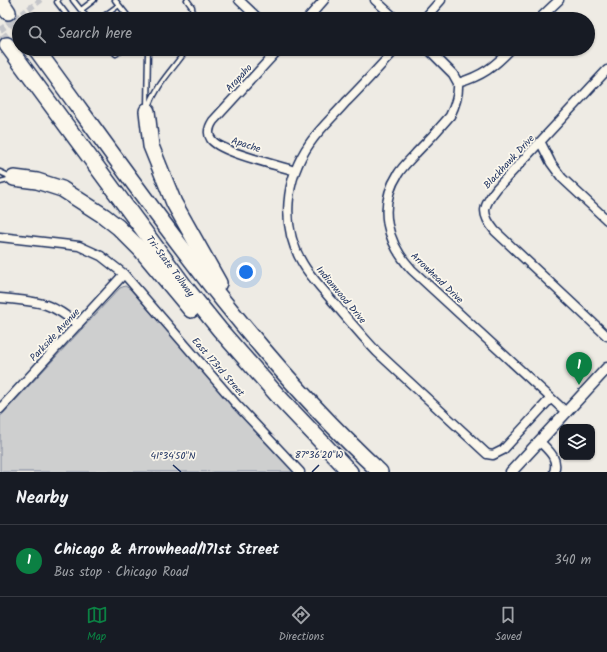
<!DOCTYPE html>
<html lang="en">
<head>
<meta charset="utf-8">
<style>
  :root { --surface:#171b24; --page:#242831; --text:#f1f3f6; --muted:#9ea1a6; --line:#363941; --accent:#0b8043 }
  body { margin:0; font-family:Kalam,sans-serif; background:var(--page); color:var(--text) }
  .controls { position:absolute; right:12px; bottom:12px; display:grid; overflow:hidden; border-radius:8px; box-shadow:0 1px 3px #0004 }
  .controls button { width:36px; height:36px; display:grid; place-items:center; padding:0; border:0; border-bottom:1px solid var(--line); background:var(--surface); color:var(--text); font:20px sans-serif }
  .you { position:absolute; left:246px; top:272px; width:14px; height:14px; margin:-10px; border:3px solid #fff; border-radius:50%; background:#1a73e8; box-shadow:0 0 0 6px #1a73e833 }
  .badge { display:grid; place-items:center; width:26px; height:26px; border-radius:50%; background:var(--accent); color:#fff; font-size:13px; font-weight:700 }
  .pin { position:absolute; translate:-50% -33px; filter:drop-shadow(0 1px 2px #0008) }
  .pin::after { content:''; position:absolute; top:21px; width:14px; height:12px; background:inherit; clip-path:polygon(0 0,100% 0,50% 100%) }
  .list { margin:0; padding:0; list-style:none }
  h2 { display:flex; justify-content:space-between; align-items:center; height:52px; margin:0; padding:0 16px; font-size:17px }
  h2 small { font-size:13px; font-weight:400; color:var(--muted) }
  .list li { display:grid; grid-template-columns:26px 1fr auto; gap:12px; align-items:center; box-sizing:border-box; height:72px; padding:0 16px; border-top:1px solid var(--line) }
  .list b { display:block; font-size:15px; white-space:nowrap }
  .list p { margin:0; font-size:13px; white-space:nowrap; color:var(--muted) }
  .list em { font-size:13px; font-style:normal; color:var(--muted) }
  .icon { flex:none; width:22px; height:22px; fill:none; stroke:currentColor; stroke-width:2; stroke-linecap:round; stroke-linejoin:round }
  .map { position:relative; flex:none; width:607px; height:472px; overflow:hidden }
  .search { position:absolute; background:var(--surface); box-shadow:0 1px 3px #0004; left:12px; right:12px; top:12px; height:44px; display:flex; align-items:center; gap:10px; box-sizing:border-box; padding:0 14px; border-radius:22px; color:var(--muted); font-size:15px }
  .sheet { height:124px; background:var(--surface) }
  nav { display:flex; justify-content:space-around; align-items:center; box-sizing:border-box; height:56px; border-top:1px solid var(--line); background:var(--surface); font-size:11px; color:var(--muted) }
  nav a { display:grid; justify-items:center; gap:2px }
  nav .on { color:var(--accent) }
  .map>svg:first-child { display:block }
  .green { fill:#cecfcf; stroke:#747f96 }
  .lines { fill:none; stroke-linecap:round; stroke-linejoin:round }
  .pedestrian-tunnel { stroke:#c4c5c9; stroke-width:6; stroke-dasharray:6 3; stroke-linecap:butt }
  .motorway-tunnel { stroke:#c4c5c9; stroke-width:15; stroke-dasharray:15 8; stroke-linecap:butt }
  .service-casing { stroke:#1b2f5e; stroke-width:7 }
  .minor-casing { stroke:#1b2f5e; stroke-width:11 }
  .tertiary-casing { stroke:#1b2f5e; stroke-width:13 }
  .motorway-casing { stroke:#1b2f5e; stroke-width:18 }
  .service { stroke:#fbf7ec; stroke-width:4 }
  .minor { stroke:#fbf7ec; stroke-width:8 }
  .tertiary { stroke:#fbf7ec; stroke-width:10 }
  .motorway { stroke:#fbf7ec; stroke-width:15 }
  .ticks { fill:none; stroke:#1b2f5e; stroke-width:1.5 }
  .labels { text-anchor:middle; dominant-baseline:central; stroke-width:3.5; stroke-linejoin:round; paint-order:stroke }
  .street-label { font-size:10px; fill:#1b2f5e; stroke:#fbf7ec }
  .ticks-label { font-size:10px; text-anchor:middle; fill:#1b2f5e; stroke:#fbf7ec; stroke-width:3.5; stroke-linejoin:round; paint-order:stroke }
</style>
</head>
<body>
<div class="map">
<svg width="607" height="472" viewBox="0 0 607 472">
  <rect width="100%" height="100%" fill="#eeebe4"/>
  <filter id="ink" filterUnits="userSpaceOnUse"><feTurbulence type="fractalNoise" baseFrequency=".025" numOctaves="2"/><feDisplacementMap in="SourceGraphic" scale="8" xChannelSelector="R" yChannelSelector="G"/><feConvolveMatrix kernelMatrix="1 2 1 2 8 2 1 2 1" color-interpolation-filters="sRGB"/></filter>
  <g filter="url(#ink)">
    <!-- green -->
    <path class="green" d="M125,286L130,289L255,431L295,472H0V417L120,288Z"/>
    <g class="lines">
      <!-- pedestrian-tunnel -->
      <path class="pedestrian-tunnel" d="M0,30L41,0"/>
      <!-- motorway-tunnel -->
      <path class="motorway-tunnel" d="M8,12L19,26
        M0,36L7,45"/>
      <defs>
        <path id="service" d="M58,0L57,2L70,19
          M73,0L88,19
          M115,0L130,19
          M187,0L192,7L193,19
          M81,10L94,0
          M100,19L119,5
          M111,49L116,54L123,49
          M147,49L148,51L147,107
          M148,109C157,83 172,71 187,49
          M0,172L11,177
          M0,182L12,179"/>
        <path id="minor" d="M239,0L259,19
          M375,0L396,19
          M307,19L324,0
          M424,19L441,0
          M539,19L559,0
          M279,49L213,121C209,127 207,133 211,139C219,152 278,165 295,171
          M396,49C379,67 363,85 346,102C334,116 320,128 310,143C285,179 280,226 303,264C310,276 320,286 329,297C345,316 360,334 377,352L487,454L493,455L503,450L551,398
          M428,49L453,74L458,83
          M511,49C494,67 482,76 458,83C459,96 455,106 450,116C439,129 428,141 416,153C410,160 403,166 398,174C377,207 387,243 412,270L566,412
          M607,70L497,188C483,206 480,213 495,231L607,336
          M541,143L551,163L562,178L607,220
          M0,237L79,246L101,256L124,274L237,405L300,472
          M0,298C36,302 49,300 78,325
          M0,409L124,274
          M539,441C548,450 559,458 554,472"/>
        <path id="tertiary" d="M511,472L607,368"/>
        <g id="motorway">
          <path d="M0,0L8,12"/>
          <path id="s1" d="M7,45L186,288L220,330L279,397L350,472"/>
          <path d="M36,49C143,195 246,348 380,472"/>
          <path d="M147,111L151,146L174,203L219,283"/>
          <path d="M14,178L37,181L62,189L104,216L118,227L141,250L191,310"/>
        </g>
      </defs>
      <!-- service casing -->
      <use href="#service" class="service-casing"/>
      <!-- minor casing -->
      <use href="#minor" class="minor-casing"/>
      <!-- tertiary casing -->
      <use href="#tertiary" class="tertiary-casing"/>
      <!-- motorway casing -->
      <use href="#motorway" class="motorway-casing"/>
      <!-- service -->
      <use href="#service" class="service"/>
      <!-- minor -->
      <use href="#minor" class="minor"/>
      <!-- tertiary -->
      <use href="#tertiary" class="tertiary"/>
      <!-- motorway -->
      <use href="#motorway" class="motorway"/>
    </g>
  </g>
  <!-- ticks -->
  <path class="ticks" d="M173,465L181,472M312,472L319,465"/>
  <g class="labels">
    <!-- street labels -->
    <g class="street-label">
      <text transform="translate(239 78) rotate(-47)">Arapaho</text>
      <text transform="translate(246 145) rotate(18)">Apache</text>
      <text transform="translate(509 162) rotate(-47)">Blackhawk Drive</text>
      <text stroke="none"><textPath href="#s1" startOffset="275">Tri-State Tollway</textPath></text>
      <text transform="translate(437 278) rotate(44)">Arrowhead Drive</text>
      <text transform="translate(341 295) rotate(50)">Indianwood Drive</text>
      <text transform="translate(55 335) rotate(-47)">Parkside Avenue</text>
      <text transform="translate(218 367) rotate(49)">East 173rd Street</text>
    </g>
  </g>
  <g class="ticks-label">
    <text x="319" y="458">87°36'20"W</text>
    <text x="173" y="459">41°34'50"N</text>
  </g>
</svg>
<div class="controls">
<button><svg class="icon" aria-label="layers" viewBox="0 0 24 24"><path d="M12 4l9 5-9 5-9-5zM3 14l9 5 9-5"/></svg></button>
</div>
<div class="you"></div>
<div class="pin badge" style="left:579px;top:385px">1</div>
<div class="search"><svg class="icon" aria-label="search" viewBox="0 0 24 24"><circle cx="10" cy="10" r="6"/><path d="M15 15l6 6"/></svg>Search here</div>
</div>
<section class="sheet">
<h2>Nearby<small></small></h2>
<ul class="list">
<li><span class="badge">1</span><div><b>Chicago &amp; Arrowhead/171st Street</b><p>Bus stop · Chicago Road</p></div><em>340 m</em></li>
</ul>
</section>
<nav>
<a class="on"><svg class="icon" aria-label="map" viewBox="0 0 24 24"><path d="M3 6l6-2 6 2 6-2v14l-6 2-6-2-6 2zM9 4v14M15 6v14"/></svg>Map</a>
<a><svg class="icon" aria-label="directions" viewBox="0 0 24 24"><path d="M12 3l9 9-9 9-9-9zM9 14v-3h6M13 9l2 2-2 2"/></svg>Directions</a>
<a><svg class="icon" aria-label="saved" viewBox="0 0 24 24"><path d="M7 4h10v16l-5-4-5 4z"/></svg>Saved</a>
</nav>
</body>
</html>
